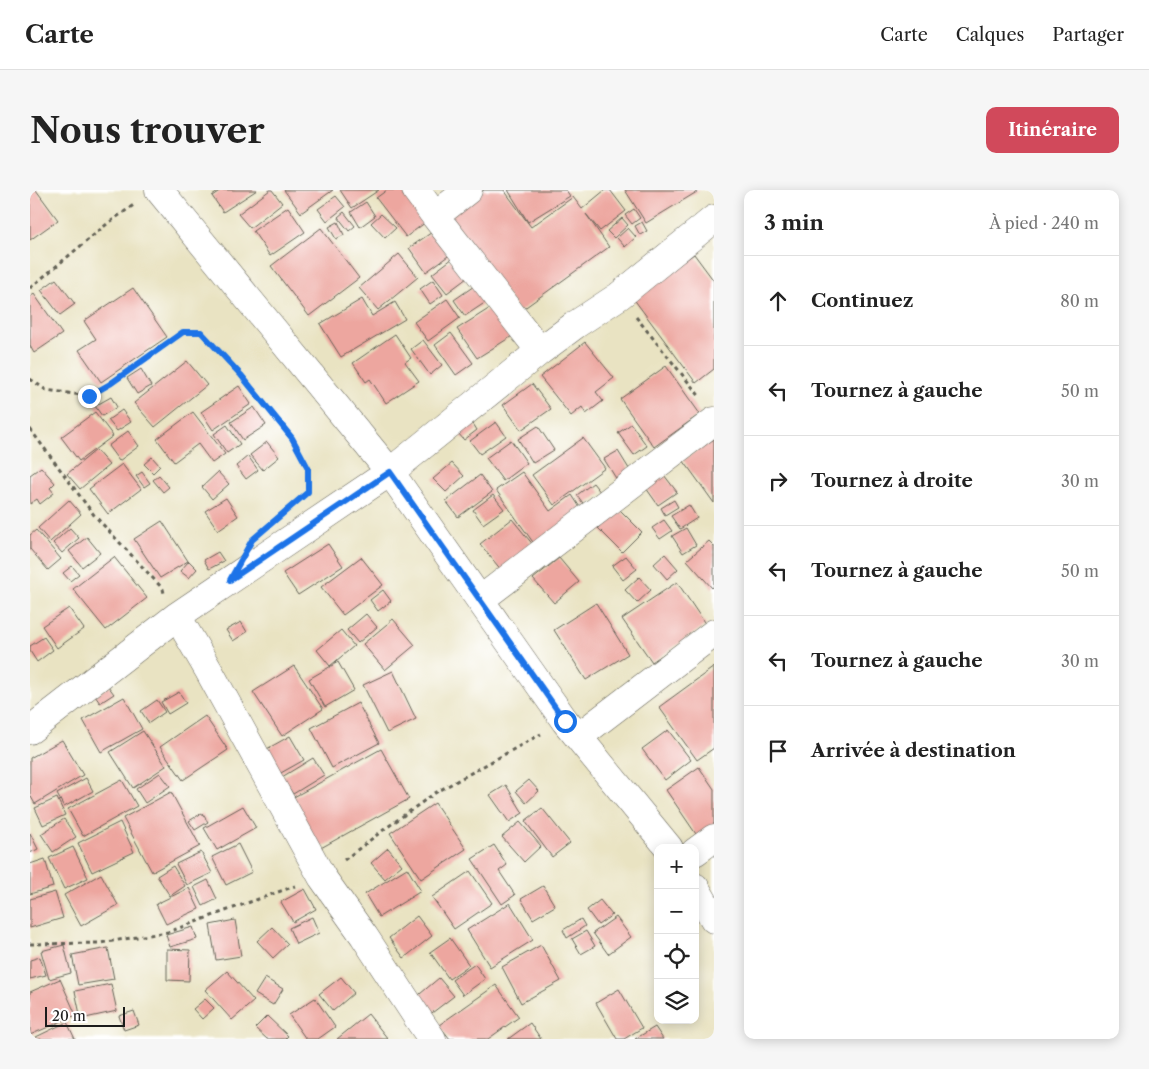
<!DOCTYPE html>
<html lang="fr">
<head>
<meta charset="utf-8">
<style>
  :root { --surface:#fff; --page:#f6f6f6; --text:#222; --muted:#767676; --line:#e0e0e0; --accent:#d1495b }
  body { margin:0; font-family:"Libre Caslon Text",serif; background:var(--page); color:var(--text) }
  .controls { position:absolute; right:15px; bottom:15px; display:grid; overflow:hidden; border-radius:10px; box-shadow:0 2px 12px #0003 }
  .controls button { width:45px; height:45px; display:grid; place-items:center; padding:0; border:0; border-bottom:1px solid var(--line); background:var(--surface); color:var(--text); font:25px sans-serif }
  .scale { position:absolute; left:15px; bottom:12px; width:80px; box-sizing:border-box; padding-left:5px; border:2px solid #1c1c1c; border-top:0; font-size:14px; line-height:18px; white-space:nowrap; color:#1c1c1c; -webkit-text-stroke:4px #fff; paint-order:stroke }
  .stop { position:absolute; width:15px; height:15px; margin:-11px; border:4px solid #1a73e8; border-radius:50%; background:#fff }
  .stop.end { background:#1a73e8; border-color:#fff; box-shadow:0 1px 5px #0008 }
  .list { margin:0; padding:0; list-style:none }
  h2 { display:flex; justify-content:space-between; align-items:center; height:65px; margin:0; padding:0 20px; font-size:21px }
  h2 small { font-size:16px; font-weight:400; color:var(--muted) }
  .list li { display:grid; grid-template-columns:32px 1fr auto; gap:15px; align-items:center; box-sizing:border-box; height:90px; padding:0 20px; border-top:1px solid var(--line) }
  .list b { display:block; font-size:19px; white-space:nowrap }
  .list em { font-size:16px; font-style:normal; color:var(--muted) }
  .icon { flex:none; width:28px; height:28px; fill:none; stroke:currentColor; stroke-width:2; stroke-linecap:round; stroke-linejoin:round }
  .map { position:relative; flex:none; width:684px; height:849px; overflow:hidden; border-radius:10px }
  header { display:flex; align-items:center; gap:30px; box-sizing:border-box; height:70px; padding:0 25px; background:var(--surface); border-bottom:1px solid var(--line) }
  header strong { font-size:24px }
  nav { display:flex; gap:28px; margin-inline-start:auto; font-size:18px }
  .intro { display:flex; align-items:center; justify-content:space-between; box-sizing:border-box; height:120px; padding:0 30px }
  h1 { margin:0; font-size:35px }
  .button { padding:12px 22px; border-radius:10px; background:var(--accent); color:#fff; font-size:18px; font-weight:700 }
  main { display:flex; gap:30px; padding:0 30px }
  aside { flex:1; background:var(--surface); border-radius:10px; box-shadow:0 2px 12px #0003 }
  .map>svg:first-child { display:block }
  .building { fill:#eda69f }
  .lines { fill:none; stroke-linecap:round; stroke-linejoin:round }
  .minor-casing { stroke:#646256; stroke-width:29 }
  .path { stroke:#646256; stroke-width:3; stroke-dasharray:4 4; stroke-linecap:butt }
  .minor { stroke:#fff; stroke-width:28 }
  .route { stroke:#1a73e8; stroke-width:6 }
</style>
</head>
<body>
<header>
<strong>Carte</strong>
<nav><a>Carte</a><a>Calques</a><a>Partager</a></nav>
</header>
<div class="intro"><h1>Nous trouver</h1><a class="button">Itinéraire</a></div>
<main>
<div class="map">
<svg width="684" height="849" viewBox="0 0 684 849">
  <rect width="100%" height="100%" fill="#fff"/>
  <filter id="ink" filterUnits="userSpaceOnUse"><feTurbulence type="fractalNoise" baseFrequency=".02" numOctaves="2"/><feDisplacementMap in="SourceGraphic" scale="10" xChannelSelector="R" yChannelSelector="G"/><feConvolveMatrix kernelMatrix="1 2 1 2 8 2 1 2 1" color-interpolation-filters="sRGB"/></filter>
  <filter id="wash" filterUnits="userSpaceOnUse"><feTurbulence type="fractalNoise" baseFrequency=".0096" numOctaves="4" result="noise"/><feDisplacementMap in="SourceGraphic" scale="20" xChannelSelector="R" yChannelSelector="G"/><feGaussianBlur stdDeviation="1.12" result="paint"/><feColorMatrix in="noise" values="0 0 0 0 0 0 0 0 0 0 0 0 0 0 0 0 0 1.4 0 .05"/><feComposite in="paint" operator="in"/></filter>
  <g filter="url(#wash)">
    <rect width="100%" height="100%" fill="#e9e3c2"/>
    <g id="blocks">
      <!-- building -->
      <path class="building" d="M4,0H6L28,30L0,50V3Z
        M191,0H227L193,22L182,6Z
        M240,0H242L252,13L220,38L208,24Z
        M254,0H303L271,23Z
        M310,0H349L322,18Z
        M357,0H378L400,29L376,47L346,8Z
        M454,0H474L501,37L543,7L552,19L575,0H580L596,21L570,41L556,24L579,57L489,122L419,25Z
        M478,0H536L540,6L498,32Z
        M595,0H670L616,33Z
        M306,6L315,17L297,31L288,19Z
        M336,12L345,26L330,37L321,22Z
        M258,17L275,42L240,66L223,41Z
        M604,19L610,28L602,34L595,25Z
        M314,22L325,36L319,41L308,27Z
        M351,24L366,38L355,48L341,33Z
        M592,28L598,35L584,48L577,41Z
        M308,32L314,45L306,49L299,37Z
        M612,32L617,41L610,45L605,36Z
        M291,38L329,88L279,126L241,76Z
        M408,38L425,61L396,82L379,58Z
        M598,38L606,47L595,57L587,48Z
        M369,64L388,87L348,120L329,98Z
        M664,64L684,91V179L666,193L603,108Z
        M427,65L441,85L417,103L402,84Z
        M26,89L45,114L30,125L11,100Z
        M403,90L413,105L400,114L390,99Z
        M447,94L459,110L435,126L424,110Z
        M103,98L137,147L71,192L49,160L66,149L54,131Z
        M4,104L32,144L4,163L0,156V107Z
        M332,109L342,126L365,112L375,129L311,167L290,134Z
        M417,109L430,128L398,151L384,132Z
        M468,113L487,143L447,168L427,139Z
        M421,143L443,173L426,185L405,155Z
        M365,144L381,168L375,172L389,191L356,213L340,189L336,192L323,173Z
        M393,150L412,175L400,185L381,159Z
        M555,152L584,188L566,202L573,211L556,224L552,217L541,226L510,187Z
        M157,171L177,195L125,237L104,213Z
        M636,176L670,224L624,257L590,209Z
        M111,179L121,196L107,204L97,188Z
        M502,194L521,219L491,240L473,215Z
        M209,196L221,214L183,240L171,222Z
        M81,207L87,217L72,226L65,216Z
        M224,217L236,235L213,250L201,232Z
        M92,220L101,232L87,241L78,230Z
        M65,222L83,246L49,271L31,247Z
        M163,222L195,264L182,273L168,254L144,272L127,249Z
        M442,232L447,240L434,250L428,243Z
        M466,232L476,246L450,264L440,251Z
        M601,234L617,256L604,265L588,243Z
        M197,235L210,254L197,263L184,244Z
        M508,236L524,260L503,273L488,249Z
        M98,241L109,256L89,271L78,256Z
        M553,248L575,278L524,315L502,285Z
        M684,249V313L653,270Z
        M481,250L497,273L473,291L456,268Z
        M237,252L249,267L233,280L220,265Z
        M66,260L79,275L50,299L37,284Z
        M588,261L601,282L587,290L574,269Z
        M218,266L228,280L216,289L206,276Z
        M122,267L130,276L123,283L114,274Z
        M422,273L434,286L416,302L403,289Z
        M92,274L111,299L78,324L59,299Z
        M11,277L25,293L20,298L24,303L10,314L7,309L0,314V285Z
        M112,282L120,293L114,297L106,286Z
        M188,282L199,294L182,309L172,297Z
        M492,282L520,321L542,305L553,322L505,355L466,300Z
        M129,285L139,297L133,302L123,290Z
        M450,285L462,302L428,327L416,311Z
        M634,285L647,302L628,315L616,298Z
        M563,293L571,303L555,316L547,305Z
        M463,305L474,319L453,334L443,320Z
        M196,308L208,326L188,340L175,321Z
        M39,310L51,324L20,352L8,338Z
        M644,310L648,317L635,325L631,318Z
        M659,315L667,328L650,339L641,326Z
        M588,318L612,342L592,362L568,338Z
        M482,329L504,356L472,381L450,354Z
        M634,330L642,341L630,349L622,338Z
        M132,331L158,371L130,388L104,349Z
        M40,338L49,348L32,363L23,353Z
        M656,338L666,355L653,363L642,346Z
        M6,340L31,369L18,380L0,359V345Z
        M57,347L70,363L52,377L39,361Z
        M679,351L684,356V396L682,398L657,370Z
        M298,354L313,376L268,405L253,383Z
        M188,362L194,371L179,379L174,370Z
        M635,364L648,379L637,389L624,374Z
        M596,366L607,379L593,390L582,376Z
        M84,367L117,408L76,440L43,399Z
        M331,367L353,395L313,425L291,397Z
        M529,368L549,392L524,413L503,389Z
        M159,371L167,379L159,388L150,381Z
        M42,376L49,384L40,391L33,383Z
        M609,387L621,400L607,413L595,400Z
        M647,392L676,435L622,472L592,429Z
        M353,400L361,411L348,421L340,410Z
        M566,413L598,464L556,490L524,440Z
        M39,418L54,439L27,458L12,436Z
        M336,424L347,437L328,453L317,440Z
        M363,429L385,455L355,480L333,454Z
        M211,432L217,442L203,451L196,440Z
        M311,440L324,456L300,476L287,460Z
        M14,447L23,460L7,472L0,461V456Z
        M308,472L324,500L295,517L279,489Z
        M264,476L293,519L252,546L223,502Z
        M684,477V558L667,570L629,517Z
        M363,481L386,529L357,543L333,495Z
        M78,496L84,504L70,513L65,506Z
        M149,502L156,513L138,524L131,512Z
        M94,507L112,539L71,562L53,530Z
        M127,510L135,522L119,533L111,521Z
        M328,513L349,553L302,578L281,538Z
        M175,526L198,560L153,590L130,557Z
        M638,540L661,570L635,590L612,559Z
        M113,541L136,576L103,598L80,562Z
        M260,546L274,570L249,584L235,560Z
        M32,550L53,585L5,614L0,605V568Z
        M351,559L379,609L289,659L262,608Z
        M283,568L294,585L263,604L252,587Z
        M669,577L684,599V637L668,647L636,600Z
        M130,583L140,596L115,613L106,599Z
        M56,588L63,601L34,617L27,604Z
        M92,590L107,616L53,646L38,619Z
        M499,590L509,601L496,613L486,601Z
        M476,595L493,623L479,632L460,605Z
        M141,602L170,656L122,682L93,628Z
        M27,608L35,625L13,635L5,618Z
        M405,613L436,659L391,689L360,643Z
        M213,616L226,638L187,660L174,638Z
        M512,618L540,653L522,667L495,631Z
        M172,623L178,632L165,640L159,631Z
        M34,629L46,647L23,662L11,644Z
        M90,632L104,662L62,682L48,653Z
        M490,632L511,656L494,672L472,647Z
        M0,643L8,659L0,663Z
        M208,654L222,682L196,695L182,667Z
        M464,655L477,675L469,681L485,705L472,714L442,669Z
        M43,657L58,688L34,699L19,668Z
        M358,658L372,675L355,689L341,673Z
        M171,662L182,683L157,695L146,674Z
        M15,669L23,697L0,704V674Z
        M143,676L155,696L140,706L127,686Z
        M377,678L391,701L349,727L335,704Z
        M440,681L462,713L424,739L402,707Z
        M71,684L88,715L51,736L34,705Z
        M178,690L187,709L173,716L164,697Z
        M513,696L525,716L503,729L491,709Z
        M159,698L169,719L136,734L126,714Z
        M275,699L286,719L263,732L251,712Z
        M25,702L33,728L0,738V709Z
        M570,710L582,725L568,735L557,720Z
        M480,713L503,750L460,777L437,740Z
        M387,726L402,746L374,768L359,748Z
        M282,727L289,743L266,754L259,738Z
        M586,727L601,747L578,764L563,743Z
        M551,729L555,736L537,748L533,740Z
        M205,730L211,766L186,770L180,735Z
        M163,737L167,749L140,757L136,745Z
        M242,737L258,754L243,768L227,751Z
        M556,741L565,756L551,764L542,749Z
        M420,748L439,775L419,789L400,762Z
        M34,755L41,783L19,789L11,761Z
        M511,755L531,791L491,813L472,777Z
        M78,758L84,789L48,795L42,765Z
        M137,759L160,760L159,791L137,790Z
        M10,767L16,785L0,789V770Z
        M445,774L455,789L433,805L422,790Z
        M197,781L224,811L202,830L175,800Z
        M311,787L324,803L303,821L289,804Z
        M235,788L253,799L243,815L225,804Z
        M409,788L424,806L398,826L384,809Z
        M30,789L46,825L0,845V802Z
        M81,794L87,821L51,829L45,801Z
        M466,795L489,827L458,849H420L409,835Z
        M589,799L612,838L594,849H587L566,813Z
        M285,808L305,837L288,849H276L259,825Z
        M175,809L184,818L172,829L163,819Z
        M104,821L109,835L94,840L89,826Z
        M338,824L358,849H307Z
        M237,826L258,846L255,849H237L225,838Z
        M37,832L45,849H7L6,847Z
        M500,833L511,849H478Z
        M625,837L633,849H605Z"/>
    </g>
  </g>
  <g filter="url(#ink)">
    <use href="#blocks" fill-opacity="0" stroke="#646256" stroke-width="1"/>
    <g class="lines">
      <defs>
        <path id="minor" d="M129,0L360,282L535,531L639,658
          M386,0L405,26L510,161
          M405,26L438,0
          M450,410L684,231
          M147,426L179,481L292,687L334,746L389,830L402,849
          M0,540L147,426L360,282L510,161L545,135L589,106L684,29
          M548,547L684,443
          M665,662L684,648
          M665,697L684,729"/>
      </defs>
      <!-- minor casing -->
      <use href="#minor" class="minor-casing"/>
      <!-- path -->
      <path class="path" d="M0,98L77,34L105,14
        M606,127L671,208
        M0,189L16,200L59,206L80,194L153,142H171L211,185L262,248L278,278V302L277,303
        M0,239L64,325L133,399L134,403
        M314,670L352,641L405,603L511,544
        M0,754L70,753L138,742L220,712L265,696"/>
      <!-- minor -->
      <use href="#minor" class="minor"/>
    </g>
  </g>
  <g class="lines" filter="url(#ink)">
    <!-- route -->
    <path class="route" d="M59,206L80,194L153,142H171L211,185L262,248L278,278V302L222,350L200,390L360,282L535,531"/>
  </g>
</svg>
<div class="controls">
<button>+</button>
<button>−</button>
<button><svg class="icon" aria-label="locate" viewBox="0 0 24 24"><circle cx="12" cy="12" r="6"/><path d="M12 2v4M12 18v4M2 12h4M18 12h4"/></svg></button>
<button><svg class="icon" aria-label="layers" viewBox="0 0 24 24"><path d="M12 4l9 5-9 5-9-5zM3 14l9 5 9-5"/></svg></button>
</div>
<div class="scale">20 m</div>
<div class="stop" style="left:535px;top:531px"></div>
<div class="stop end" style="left:59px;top:206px"></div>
</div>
<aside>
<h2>3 min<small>À pied · 240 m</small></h2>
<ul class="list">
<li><svg class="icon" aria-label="ahead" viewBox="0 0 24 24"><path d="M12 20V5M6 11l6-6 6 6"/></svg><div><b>Continuez</b></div><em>80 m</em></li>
<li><svg class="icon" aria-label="left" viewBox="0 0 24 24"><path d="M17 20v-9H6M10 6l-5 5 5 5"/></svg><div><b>Tournez à gauche</b></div><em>50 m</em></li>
<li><svg class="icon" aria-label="right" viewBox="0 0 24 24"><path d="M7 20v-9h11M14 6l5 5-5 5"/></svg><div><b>Tournez à droite</b></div><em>30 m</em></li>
<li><svg class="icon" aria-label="left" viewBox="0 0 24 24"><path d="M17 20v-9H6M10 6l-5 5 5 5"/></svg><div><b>Tournez à gauche</b></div><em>50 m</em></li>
<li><svg class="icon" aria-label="left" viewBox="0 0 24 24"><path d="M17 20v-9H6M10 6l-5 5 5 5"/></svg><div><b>Tournez à gauche</b></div><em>30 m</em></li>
<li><svg class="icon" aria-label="arrive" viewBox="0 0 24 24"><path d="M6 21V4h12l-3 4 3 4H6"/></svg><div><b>Arrivée à destination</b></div></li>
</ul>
</aside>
</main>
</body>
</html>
